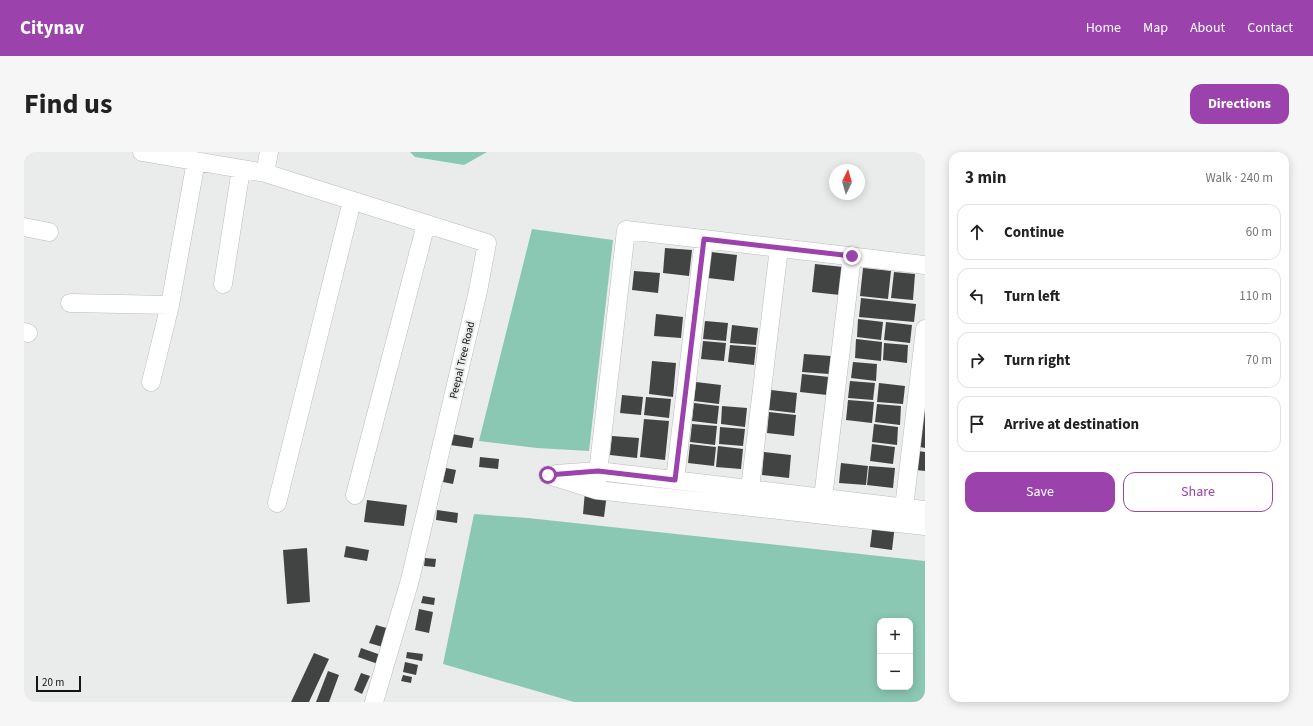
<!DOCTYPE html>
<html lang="en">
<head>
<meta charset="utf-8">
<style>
  :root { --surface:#fff; --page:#f6f6f6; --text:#222; --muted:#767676; --line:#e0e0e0; --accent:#9b42ad }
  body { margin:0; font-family:"Source Sans 3",sans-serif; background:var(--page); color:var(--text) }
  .controls { position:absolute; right:12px; bottom:12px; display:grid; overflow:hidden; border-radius:8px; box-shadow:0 2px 10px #0003 }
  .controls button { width:36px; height:36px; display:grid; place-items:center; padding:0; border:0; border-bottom:1px solid var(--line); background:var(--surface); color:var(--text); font:20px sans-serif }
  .compass { position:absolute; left:805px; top:12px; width:36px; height:36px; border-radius:50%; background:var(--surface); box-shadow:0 2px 10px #0003; rotate:5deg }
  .scale { position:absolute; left:12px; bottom:10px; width:45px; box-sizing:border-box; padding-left:4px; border:2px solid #141514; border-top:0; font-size:11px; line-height:14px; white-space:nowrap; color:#141514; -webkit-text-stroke:3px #e9eceb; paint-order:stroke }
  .stop { position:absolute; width:12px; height:12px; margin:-9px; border:3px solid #9b42ad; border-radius:50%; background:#fff }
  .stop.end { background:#9b42ad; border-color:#fff; box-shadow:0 1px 4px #0008 }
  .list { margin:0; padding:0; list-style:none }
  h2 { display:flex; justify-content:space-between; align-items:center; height:52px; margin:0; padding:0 16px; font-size:17px }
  h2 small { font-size:13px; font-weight:400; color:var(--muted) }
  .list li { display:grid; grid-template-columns:26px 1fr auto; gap:12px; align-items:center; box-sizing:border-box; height:56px; margin:0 8px 8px; padding:0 8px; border:1px solid var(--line); border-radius:12px }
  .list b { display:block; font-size:15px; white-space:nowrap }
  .list em { font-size:13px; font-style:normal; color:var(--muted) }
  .actions { display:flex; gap:8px; padding:12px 16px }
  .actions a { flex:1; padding:9px 0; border:1px solid var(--accent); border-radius:12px; text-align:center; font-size:14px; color:var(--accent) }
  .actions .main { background:var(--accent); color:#fff }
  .icon { flex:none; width:22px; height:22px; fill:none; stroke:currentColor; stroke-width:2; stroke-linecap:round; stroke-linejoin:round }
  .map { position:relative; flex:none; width:901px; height:550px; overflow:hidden; border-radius:12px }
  header { display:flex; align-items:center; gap:24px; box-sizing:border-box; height:56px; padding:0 20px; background:var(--accent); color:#fff }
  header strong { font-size:19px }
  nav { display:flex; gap:22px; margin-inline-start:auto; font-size:14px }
  .intro { display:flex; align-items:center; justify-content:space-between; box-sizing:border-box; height:96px; padding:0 24px }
  h1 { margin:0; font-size:28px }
  .button { padding:10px 18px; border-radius:12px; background:var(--accent); color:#fff; font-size:14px; font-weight:700 }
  main { display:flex; gap:24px; padding:0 24px }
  aside { flex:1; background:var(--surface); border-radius:12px; box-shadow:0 2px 10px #0003 }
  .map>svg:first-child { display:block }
  .green { fill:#8bc8b4; fill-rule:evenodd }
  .building { fill:#424443 }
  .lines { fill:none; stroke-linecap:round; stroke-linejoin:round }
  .minor-casing { stroke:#babdbc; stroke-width:19 }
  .minor { stroke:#fff; stroke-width:18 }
  .route { stroke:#9b42ad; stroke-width:5 }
  .labels { text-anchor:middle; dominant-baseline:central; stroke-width:4; stroke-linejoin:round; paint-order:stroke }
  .street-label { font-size:11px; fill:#141514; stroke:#e9eceb }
</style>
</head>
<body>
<header>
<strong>Citynav</strong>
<nav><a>Home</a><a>Map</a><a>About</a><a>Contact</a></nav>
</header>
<div class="intro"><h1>Find us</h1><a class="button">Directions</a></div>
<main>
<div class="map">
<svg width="901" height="550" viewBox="0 0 901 550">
  <rect width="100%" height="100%" fill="#e9eceb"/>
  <!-- green -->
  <path class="green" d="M386,0H463L440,13L391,5Z
    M508,77L589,88L565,299L513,296L455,289Z
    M450,362L504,366L901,409V550H550L419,512ZM856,469H886V535H856Z"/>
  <!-- building -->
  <path class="building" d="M641,96L668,98L665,124L639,121Z
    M687,100L713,103L710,129L684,126Z
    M791,112L819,115L816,143L788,140Z
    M839,116L867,119L864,147L836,144Z
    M610,119L636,121L634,141L608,138Z
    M870,120L891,122L889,148L867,146Z
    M837,146L892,152L890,170L835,165Z
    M632,162L659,165L657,186L630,184Z
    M834,167L859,170L857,188L833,185Z
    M681,169L704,171L702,189L679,187Z
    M862,170L888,173L886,191L860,188Z
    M708,173L734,176L732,193L706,191Z
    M832,187L858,190L857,209L831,206Z
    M679,189L702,191L700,209L677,207Z
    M860,191L884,193L883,211L859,208Z
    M706,193L732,195L730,213L704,210Z
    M780,202L807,204L805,222L778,220Z
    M628,209L652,211L649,245L625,242Z
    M829,210L853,212L852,229L827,226Z
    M778,222L805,225L803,243L776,240Z
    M826,229L851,231L849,248L824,246Z
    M672,230L697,233L695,252L670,249Z
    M855,231L881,234L879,252L853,250Z
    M747,238L773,241L771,261L745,258Z
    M598,243L619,245L617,263L596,261Z
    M622,245L647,247L645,266L620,263Z
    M824,248L850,250L848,271L822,268Z
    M670,251L695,254L693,272L668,269Z
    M853,252L877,254L876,273L851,270Z
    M698,254L723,256L721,275L697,272Z
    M900,256H901V296L896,295Z
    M745,260L772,263L770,284L743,281Z
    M620,267L645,269L641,308L616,305Z
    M668,272L693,274L691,293L666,290Z
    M850,272L874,275L873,293L848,290Z
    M696,275L721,277L719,294L695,292Z
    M428,282L450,286L448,296L426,293Z
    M588,284L615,286L613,306L586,303Z
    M666,292L692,295L690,314L664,311Z
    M848,292L871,295L869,312L846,309Z
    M694,294L719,297L717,317L692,315Z
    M894,299L901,300V319L892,318Z
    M740,300L767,303L765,326L738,323Z
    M456,305L475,307L474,317L455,315Z
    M817,311L844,314L842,333L815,331Z
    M845,314L871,316L869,336L843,333Z
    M422,316L432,318L429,332L419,330Z
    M561,339L583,341L580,365L559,362Z
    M343,348L383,353L380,374L340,370Z
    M413,358L434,361L433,371L412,368Z
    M849,371L871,373L868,398L846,395Z
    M322,394L345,398L343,409L320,405Z
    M283,396L286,450L263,452L259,398Z
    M401,406L412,407L411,415L400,414Z
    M399,444L411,446L410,453L397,451Z
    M395,457L409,460L405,481L391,478Z
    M352,473L366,477L359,495L345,491Z
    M337,496L357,503L354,512L334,505Z
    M383,500L399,502L398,509L382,506Z
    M290,501L305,507L285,550H267Z
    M381,510L394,513L392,523L379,520Z
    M304,519L315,523L305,550H292Z
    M337,521L346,524L338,542L330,538Z
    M379,523L388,525L387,531L377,529Z"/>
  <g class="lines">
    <defs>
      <path id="minor" d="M118,0L241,21L245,0
        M241,21L463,91L454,139L386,428L350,550
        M0,75L25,80
        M199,132L217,17
        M46,151L146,153L172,9
        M0,180L4,181
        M127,230L146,153
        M532,322L574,319L901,358
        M524,323L572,338L901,374
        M651,328L680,87
        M726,337L755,96
        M572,338L602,78L901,113
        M331,343L402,72
        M799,346L828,105
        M253,351L328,49
        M880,356L901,177"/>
    </defs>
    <!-- minor casing -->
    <use href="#minor" class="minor-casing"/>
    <!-- minor -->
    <use href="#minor" class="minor"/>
  </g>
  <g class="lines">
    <!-- route -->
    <path class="route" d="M524,323L574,319L651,328L680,87L828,104"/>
  </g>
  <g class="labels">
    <!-- street labels -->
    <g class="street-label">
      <text transform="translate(438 208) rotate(-77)">Peepal Tree Road</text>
    </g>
  </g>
</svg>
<div class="controls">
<button>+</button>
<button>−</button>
</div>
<svg class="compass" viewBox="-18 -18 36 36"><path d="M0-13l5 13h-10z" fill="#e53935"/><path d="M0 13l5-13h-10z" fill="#767676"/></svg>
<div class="scale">20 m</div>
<div class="stop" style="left:524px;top:323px"></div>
<div class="stop end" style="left:828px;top:104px"></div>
</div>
<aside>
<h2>3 min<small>Walk · 240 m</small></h2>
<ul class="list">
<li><svg class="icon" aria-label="ahead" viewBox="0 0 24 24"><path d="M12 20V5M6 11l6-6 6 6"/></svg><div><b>Continue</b></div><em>60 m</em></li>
<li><svg class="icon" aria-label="left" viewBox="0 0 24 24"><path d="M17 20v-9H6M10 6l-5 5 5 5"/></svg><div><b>Turn left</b></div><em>110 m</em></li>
<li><svg class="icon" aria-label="right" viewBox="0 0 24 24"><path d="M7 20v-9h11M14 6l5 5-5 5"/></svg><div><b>Turn right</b></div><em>70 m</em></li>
<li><svg class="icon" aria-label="arrive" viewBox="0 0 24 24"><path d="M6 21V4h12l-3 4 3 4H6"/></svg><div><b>Arrive at destination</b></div></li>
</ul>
<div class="actions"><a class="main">Save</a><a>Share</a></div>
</aside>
</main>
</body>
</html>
